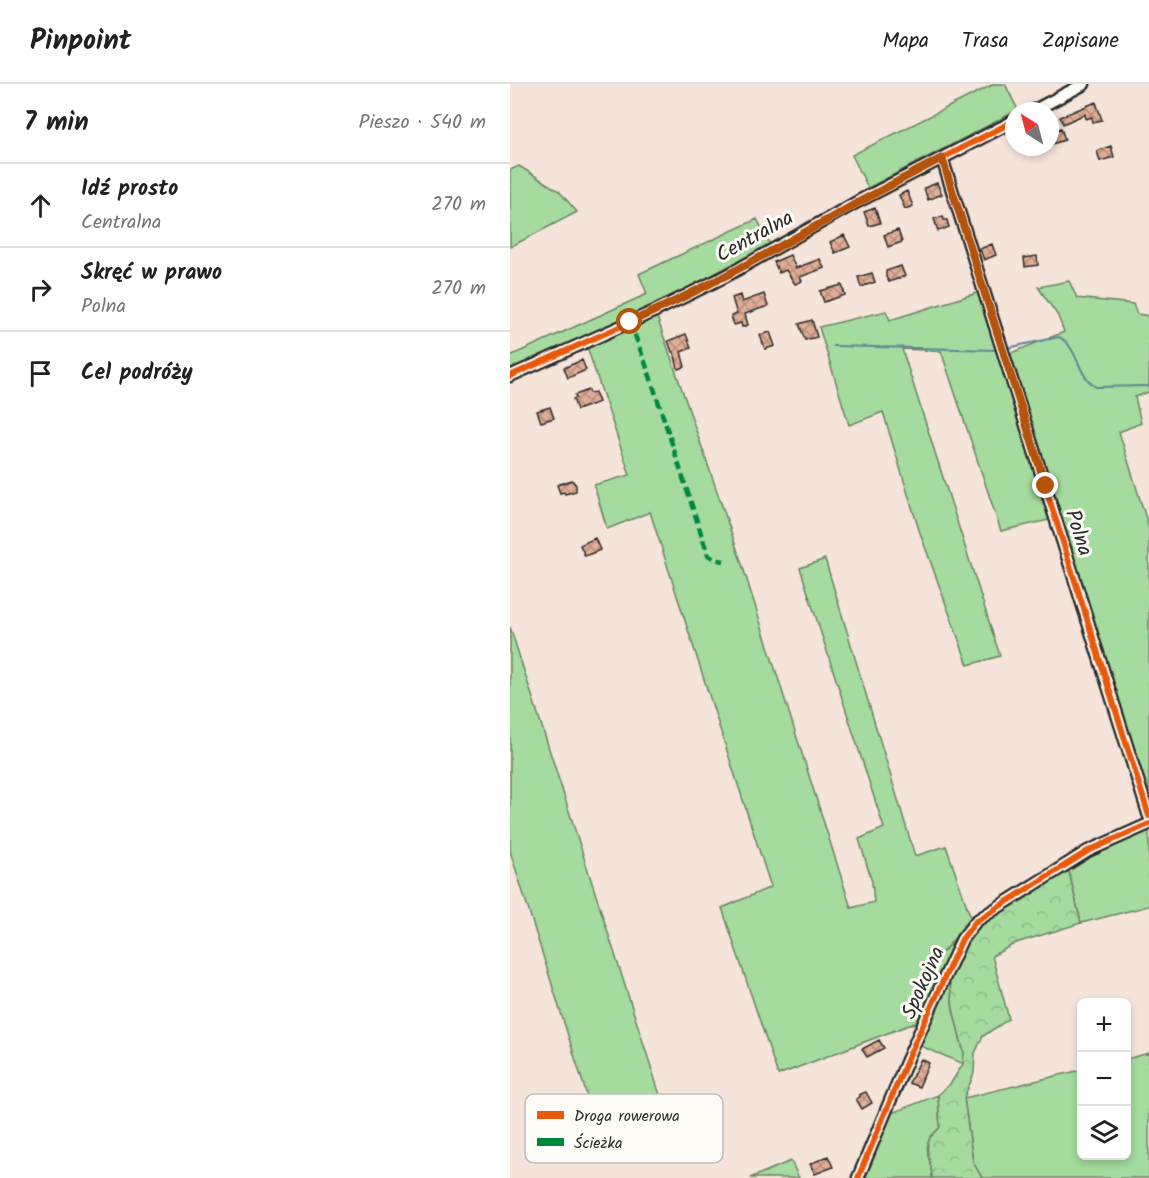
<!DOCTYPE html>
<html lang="pl">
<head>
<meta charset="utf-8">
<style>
  :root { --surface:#fff; --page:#f6f6f6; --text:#202124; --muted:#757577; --line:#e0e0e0 }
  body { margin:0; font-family:Kalam,sans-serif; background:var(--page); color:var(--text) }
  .controls { position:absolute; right:18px; bottom:18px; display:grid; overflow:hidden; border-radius:9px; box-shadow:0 3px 9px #0003 }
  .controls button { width:54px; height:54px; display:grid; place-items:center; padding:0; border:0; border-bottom:2px solid var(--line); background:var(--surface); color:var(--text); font:30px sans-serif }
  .compass { position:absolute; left:495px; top:18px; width:54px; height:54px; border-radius:50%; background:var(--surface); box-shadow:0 3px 9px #0003; rotate:324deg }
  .stop { position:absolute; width:18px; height:18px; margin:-14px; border:4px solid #b45309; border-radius:50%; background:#fff }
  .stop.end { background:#b45309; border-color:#fff; box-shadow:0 2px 6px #0008 }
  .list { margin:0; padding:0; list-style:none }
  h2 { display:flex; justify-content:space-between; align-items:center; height:78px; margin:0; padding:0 24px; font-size:26px }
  h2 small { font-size:20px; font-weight:400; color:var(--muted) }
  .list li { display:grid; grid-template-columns:39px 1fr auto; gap:18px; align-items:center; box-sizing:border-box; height:84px; padding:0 24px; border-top:2px solid var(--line) }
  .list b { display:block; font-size:22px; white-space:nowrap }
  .list p { margin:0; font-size:20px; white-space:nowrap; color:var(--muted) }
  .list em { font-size:20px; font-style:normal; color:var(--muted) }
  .icon { flex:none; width:33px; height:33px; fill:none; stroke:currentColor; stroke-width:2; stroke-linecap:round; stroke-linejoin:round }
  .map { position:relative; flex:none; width:639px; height:1094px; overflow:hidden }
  header { display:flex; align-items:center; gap:36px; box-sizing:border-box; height:84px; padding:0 30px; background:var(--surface); border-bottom:2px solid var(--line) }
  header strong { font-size:28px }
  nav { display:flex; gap:33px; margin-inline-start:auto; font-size:21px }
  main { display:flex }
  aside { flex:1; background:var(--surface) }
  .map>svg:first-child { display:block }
  .green { fill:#a5db9e; stroke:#688364; stroke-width:1.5 }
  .forest { fill:url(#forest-crowns); stroke:#688364; stroke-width:1.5 }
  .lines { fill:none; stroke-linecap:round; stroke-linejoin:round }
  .stream { stroke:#5f8699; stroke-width:2 }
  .building { fill:url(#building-cross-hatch); stroke:#2b2b2b; stroke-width:1.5 }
  .minor-casing { stroke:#2b2b2b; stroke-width:15 }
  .minor { stroke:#fdfcf7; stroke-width:10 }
  .quiet { stroke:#00873e; stroke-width:4.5; stroke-dasharray:9 4.5; stroke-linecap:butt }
  .cycleway-casing { stroke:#fdfcf7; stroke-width:10 }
  .cycleway { stroke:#e8590c; stroke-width:6 }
  .route { stroke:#b45309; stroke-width:8 }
  .labels { text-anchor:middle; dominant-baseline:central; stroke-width:6; stroke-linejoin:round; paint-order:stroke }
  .street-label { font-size:21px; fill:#2b2b2b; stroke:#fdfcf7 }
  .key { fill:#fdfcf7; stroke:#bebdba; stroke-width:1.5 }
  .key-label { font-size:16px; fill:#2b2b2b }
</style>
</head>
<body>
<header>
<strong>Pinpoint</strong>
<nav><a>Mapa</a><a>Trasa</a><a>Zapisane</a></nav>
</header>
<main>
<aside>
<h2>7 min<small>Pieszo · 540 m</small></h2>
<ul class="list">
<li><svg class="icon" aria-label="ahead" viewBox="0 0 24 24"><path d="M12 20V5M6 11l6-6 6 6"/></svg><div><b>Idź prosto</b><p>Centralna</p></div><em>270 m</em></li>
<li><svg class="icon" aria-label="right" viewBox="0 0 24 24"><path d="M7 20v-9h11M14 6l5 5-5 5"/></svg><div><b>Skręć w prawo</b><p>Polna</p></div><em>270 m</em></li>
<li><svg class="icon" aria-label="arrive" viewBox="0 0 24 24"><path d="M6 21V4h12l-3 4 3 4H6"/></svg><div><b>Cel podróży</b></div></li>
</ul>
</aside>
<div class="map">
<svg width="639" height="1094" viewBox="0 0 639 1094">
  <defs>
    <pattern id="forest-crowns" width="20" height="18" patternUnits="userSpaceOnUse" patternTransform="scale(1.5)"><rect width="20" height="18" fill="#a5db9e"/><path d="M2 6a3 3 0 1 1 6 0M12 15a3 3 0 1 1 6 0" fill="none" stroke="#8ebc88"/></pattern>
    <pattern id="building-cross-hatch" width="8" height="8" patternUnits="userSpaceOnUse" patternTransform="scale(1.5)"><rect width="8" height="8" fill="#e1ac96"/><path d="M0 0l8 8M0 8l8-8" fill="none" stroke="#b78c7b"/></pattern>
  </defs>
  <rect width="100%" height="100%" fill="#f5e4da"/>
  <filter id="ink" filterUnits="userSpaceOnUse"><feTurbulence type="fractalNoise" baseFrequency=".0167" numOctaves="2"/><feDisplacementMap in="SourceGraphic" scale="12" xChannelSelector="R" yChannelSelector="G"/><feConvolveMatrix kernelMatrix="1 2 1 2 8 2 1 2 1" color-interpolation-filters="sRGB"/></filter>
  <g filter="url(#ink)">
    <!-- green -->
    <path class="green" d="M484,0H495L508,26L358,104L342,71Z
      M9,82L49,107L67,128L0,163V86Z
      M247,135L260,160L144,222L0,286V272L137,210L129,190Z
      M559,197L567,214L623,220L627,230L639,232V308L625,313L631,339L609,348L639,444V720L496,271L554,248L548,232L528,203Z
      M470,208L543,435L491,447L431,267L392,265L490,572L458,581L409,446L373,328L339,341L309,243L376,227L380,236Z
      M147,233L230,474L341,824L364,818L362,798L349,755L374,744L290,484L315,475L405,772L436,762L461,834L428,874L439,891L443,925L454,969V980L401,958L412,936L268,991L212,824L261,803L140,428L97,445L84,401L120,391L77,263Z
      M0,543L159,1039L95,1069L0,767Z
      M639,745V822L571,839L558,784L585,768Z
      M639,969V1094H472L463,1078L454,1014L571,986L572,1072H616L617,975Z
      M428,1011L430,1043C427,1048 422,1050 420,1054C413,1066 423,1081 422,1094H351L379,1030Z
      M281,1077L289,1094H240Z"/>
    <!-- forest -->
    <path class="forest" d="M558,784L571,839L506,859L482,872L499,935L473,952L465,969L464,989L454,1014L463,1078L472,1094H422C423,1081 413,1066 420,1054C422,1050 427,1048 430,1043L428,1011L441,999L453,980L454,969L443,925L439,892L428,899L417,879C429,874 434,866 443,857L450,860L468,840Z"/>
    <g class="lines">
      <!-- stream -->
      <path class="stream" d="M323,262L488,266
        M497,264L549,253C568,262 567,292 586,303L639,302"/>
    </g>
    <!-- building -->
    <path class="building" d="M586,18L592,36L583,38L582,33L576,35L575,30L553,40L550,33Z
      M551,44L555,56L542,60L540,48Z
      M601,62L604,73L590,77L587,67Z
      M427,99L432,110L418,116L414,104Z
      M397,107L403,122L395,125L389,111Z
      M365,124L370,139L359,142L354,128Z
      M433,132L434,136H437L439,143L428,147L424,135Z
      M388,146L392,158L378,163L374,151Z
      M334,151L340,163L325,169L320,158Z
      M482,160L486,171L474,176L470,165Z
      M280,171L286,184L310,175L314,184L290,193L292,197L285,200L276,186L269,189L264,178Z
      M527,172L528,181L515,183L514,174Z
      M391,182L395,192L379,198L376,193V187Z
      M362,189L365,198L351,203L348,193Z
      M332,201L335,211L314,218L310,207Z
      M254,210L258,222L235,230L238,241L232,243L231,239L224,241L221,232L227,230L222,214L230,211L232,218Z
      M302,236L307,253L295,256L289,240Z
      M260,248L265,262L255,265L250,251Z
      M176,250L181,264L171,268L175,283L168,285L164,268H162L158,257Z
      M72,276L76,286L58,294L54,284Z
      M79,306L80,309L85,308L89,318L67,326L63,315L66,314L65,311Z
      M40,323L44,334L31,338L27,327Z
      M62,396L66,401V407L55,410L54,408L50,409L47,401Z
      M85,454L90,466L75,472L70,461Z
      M369,956L374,964L357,973L352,965Z
      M411,975L419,979L409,1003L399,999Z
      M356,1008L362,1019L352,1025L346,1015L350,1013L349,1011Z
      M318,1072L323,1083L305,1090L300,1080Z"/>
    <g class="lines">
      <defs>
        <path id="minor" d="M523,27L574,0
          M432,74L639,732
          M0,292L145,227L216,192L347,118L504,37
          M348,1094L398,974L452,855L466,837L578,767L639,740"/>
      </defs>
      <!-- minor casing -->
      <use href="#minor" class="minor-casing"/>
      <!-- minor -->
      <use href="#minor" class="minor"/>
      <!-- quiet -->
      <path class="quiet" d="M120,238L139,289L198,471L204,475L214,477"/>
      <defs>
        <path id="cycleway" d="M432,74L639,732
          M0,292L145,227L216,192L347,118L504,37
          M348,1094L398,974L452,855L466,837L578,767L639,740"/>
      </defs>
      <!-- cycleway casing -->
      <use href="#cycleway" class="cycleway-casing"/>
      <!-- cycleway -->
      <use href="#cycleway" class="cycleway"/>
    </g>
  </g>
  <g class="lines" filter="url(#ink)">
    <!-- route -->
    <path class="route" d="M120,238C227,191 327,128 432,74L536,402"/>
  </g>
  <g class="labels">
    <!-- street labels -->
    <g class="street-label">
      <text transform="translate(245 153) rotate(-29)">Centralna</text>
      <text transform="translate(568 449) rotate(72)">Polna</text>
      <text transform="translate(414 899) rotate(-66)">Spokojna</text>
    </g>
  </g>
  <!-- legend -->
  <rect x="15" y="1010" width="198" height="69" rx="9" class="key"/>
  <rect x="27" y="1027" width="27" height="8" fill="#e8590c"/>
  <rect x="27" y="1054" width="27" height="8" fill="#00873e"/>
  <g class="key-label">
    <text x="64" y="1037">Droga rowerowa</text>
    <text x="64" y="1064">Ścieżka</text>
  </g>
</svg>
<div class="controls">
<button>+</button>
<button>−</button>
<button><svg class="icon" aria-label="layers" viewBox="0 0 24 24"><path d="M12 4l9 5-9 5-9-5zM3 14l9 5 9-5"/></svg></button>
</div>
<svg class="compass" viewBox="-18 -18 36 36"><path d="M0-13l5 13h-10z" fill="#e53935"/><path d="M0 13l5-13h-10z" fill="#757577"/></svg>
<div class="stop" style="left:120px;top:238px"></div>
<div class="stop end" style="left:536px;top:402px"></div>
</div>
</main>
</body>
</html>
